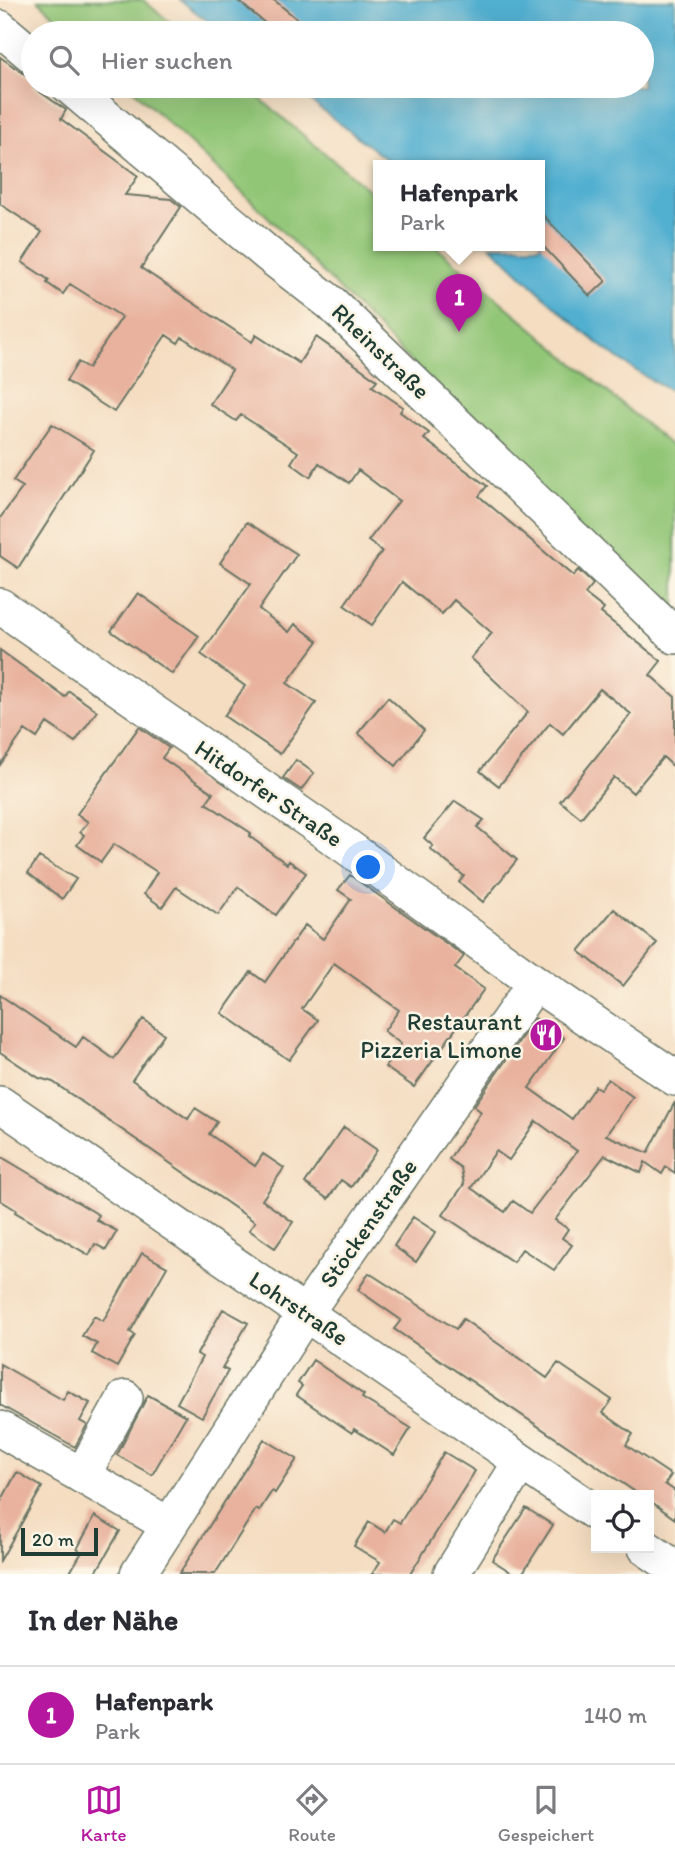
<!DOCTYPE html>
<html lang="de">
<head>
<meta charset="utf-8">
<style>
  :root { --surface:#fff; --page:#f7f7f7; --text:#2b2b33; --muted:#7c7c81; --line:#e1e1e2; --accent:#b5179e }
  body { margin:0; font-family:Itim,sans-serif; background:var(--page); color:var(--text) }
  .controls { position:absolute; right:21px; bottom:21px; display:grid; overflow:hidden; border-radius:0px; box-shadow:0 7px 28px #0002 }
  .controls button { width:63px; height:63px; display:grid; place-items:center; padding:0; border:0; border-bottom:2px solid var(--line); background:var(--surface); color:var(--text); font:35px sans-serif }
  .scale { position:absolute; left:21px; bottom:18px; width:77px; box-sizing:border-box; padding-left:7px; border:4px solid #1f3d34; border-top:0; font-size:19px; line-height:24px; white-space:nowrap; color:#1f3d34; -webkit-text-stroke:5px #fcf5e5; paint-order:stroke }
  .you { position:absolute; left:369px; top:868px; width:24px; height:24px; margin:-18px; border:5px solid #fff; border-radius:50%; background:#1a73e8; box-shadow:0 0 0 10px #1a73e833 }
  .badge { display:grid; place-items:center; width:46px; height:46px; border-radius:50%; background:var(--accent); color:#fff; font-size:23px; font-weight:700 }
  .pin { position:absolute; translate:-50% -58px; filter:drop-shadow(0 2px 4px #0008) }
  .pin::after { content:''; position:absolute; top:37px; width:24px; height:21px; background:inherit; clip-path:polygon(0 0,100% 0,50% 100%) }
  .popup { position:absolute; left:373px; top:160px; width:172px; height:91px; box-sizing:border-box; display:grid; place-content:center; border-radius:0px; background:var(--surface); filter:drop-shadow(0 2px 5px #0005); font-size:23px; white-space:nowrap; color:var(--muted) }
  .popup b { font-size:26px; color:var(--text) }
  .popup::after { content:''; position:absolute; left:50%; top:100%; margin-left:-14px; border:14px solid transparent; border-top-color:var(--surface) }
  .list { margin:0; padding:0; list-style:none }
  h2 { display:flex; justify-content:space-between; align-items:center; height:91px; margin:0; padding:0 28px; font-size:30px }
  h2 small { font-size:23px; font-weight:400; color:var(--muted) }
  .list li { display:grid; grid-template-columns:46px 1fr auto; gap:21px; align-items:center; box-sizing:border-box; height:98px; padding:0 28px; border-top:2px solid var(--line) }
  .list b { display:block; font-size:26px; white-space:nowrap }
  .list p { margin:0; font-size:23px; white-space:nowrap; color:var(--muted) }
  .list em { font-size:23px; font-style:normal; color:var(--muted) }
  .icon { flex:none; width:38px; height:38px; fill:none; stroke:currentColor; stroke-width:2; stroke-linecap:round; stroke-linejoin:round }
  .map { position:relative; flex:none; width:675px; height:1574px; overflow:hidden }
  .search { position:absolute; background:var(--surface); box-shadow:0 7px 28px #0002; left:21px; right:21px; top:21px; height:77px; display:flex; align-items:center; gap:18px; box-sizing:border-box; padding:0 24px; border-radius:38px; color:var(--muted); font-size:26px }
  .sheet { height:189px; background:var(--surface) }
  nav { display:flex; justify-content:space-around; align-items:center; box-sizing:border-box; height:98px; border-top:2px solid var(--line); background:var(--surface); font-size:19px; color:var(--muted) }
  nav a { display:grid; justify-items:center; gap:4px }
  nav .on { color:var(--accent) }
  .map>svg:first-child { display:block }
  .green { fill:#92c677; stroke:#588256; stroke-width:2 }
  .water { fill:#51afd0; stroke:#387682; stroke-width:2 }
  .building { fill:#e8b29e; fill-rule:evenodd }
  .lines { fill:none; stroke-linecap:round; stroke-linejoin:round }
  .minor-casing { stroke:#6a7565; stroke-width:38 }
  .minor { stroke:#fff; stroke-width:35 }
  .labels { text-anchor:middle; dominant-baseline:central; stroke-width:5; stroke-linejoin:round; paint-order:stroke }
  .street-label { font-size:24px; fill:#1f3d34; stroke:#fcf5e5 }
  .poi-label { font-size:24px; fill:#1f3d34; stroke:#fcf5e5; text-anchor:end }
</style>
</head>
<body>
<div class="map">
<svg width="675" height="1574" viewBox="0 0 675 1574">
  <rect width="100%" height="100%" fill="#fcf5e5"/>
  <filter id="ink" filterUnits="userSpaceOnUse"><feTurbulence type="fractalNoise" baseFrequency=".0143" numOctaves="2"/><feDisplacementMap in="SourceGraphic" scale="14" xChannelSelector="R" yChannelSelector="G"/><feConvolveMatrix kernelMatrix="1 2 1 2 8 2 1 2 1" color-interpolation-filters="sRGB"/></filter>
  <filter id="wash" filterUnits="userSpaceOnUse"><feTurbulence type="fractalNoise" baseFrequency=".00686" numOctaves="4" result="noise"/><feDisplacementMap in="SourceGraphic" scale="28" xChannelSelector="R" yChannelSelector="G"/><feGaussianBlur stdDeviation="1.57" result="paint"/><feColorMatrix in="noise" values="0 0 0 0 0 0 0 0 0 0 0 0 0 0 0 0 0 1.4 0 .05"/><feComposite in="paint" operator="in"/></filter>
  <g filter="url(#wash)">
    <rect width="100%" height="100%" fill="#f4ddc1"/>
    <!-- green -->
    <path class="green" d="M38,0H143L183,33H73Z
      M129,86H245L378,198V246H435L675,449V629L267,216Z"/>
    <!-- water -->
    <path class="water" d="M180,0H675V393C605,359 547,299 491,246H540V166H395L291,86H642V33H223Z"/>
    <g id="blocks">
      <!-- building -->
      <path class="building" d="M237,0H274L314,33H277Z
        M0,57L33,80V87L66,110L61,119L138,176L125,195L171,199L181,207L141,268L252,342L256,335L299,363L316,337L377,380L372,386L403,407L400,412L429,433L424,439L487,486L479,496L573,576L578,570L593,584L585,594L604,609L601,613L661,661L650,675L675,697V768L663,757L633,793L614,777L581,818L560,801L631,714L600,689L563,734L550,723L499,786L480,771L528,712L471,658L492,633L454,600L442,614L402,582L372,625L344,605L382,551L368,541L399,501L358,470L349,483L319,463L310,477L291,463L298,452L241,415L236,421L210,404L232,370L182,337L178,343L166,335L114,412L66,381L78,362L88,368L122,317L70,284L63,294L47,283L49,280L22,262L42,232L0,204Z
        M540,212L606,281L590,296L540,243Z
        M52,424L94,450L18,568L0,556V518L23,487L13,481Z
        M247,522L297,554L259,609L289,632L295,624L318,641L287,683L316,703L280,754L224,716L245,686L201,654L251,584L220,563Z
        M138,593L199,636L172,674L111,631Z
        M0,650L65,697L69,691L97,711L75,742L47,723L37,738L25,730L0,765Z
        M388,697L424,730L396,766L358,733Z
        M139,727L169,748L162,758L213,793L206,803L251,833L249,836L287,864L289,861L306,873L276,915L238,887L218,915L176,887L162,907L144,894L157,872L114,844L101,862L77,845L84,835L80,832L88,822L77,814Z
        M296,760L314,773L301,790L283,778Z
        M455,801L484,820L477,827L517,860L483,902L459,882L464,876L430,849L433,846L424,838Z
        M39,857L76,879L62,899L28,873Z
        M350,875L464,956L455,968L484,989L414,1087L385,1067L401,1044L384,1031L399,1010L334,963L302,1009L318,1020L289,1060L222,1013L251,972L265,982L305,925L323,939L351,899L338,890Z
        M614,909L657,943L623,986L579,951Z
        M0,995L76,1047L83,1037L114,1059L143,1019L164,1034L132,1080L188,1119L195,1108L217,1122L209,1134L255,1166L263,1154L284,1168L262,1200L293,1222L275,1248L249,1230L255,1222L53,1082L39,1078L0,1052Z
        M535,1018L564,1038L529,1088L572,1119L595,1086L600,1089L608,1079L633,1097L606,1135L648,1153L675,1102V1173L666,1167L662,1174L645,1162L641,1173L605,1155L555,1220L568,1229L562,1238L572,1245L554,1270L522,1249L513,1262L443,1215L464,1184L461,1168L449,1159L481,1112L474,1106ZM536,1121L577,1151L530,1213L513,1201L505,1212L471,1188L496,1151L509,1160Z
        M344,1127L377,1150L351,1187L341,1180L328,1199L305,1183Z
        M0,1156L99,1215L96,1220L117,1231L106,1250L95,1244L89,1255L15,1212L16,1210L0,1200Z
        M413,1217L436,1232L416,1262L394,1246Z
        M142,1253L167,1267L130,1332L135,1335L117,1367L92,1353L97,1344L82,1336L94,1316L103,1321Z
        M369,1273L456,1329L463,1319L547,1378L558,1363L612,1400L603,1413L633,1434L626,1445L671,1475L665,1484L675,1491V1519L649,1500V1495H640L394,1329L401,1320L358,1290Z
        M223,1309L248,1323L222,1368L228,1371L202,1417L177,1403L202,1357L197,1354Z
        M313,1360L364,1395L362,1398L411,1428L394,1455L354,1429L352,1433L296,1395L302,1386L298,1383Z
        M0,1364L63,1400L68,1391L90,1403L80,1421L87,1425L75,1447L0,1405Z
        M148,1395L186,1416L152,1475L117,1455Z
        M264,1439L297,1459L275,1493L272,1491L259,1511L256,1509L215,1574H179Z
        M444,1452L475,1471L410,1574H372L380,1562L354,1546L369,1522L385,1532L393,1519L400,1523Z
        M17,1472L42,1487L0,1561V1503Z
        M526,1508L553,1525L522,1574H514L492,1560Z
        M95,1516L120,1531L95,1574H69L82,1552L77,1549Z"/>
    </g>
  </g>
  <g filter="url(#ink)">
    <use href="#blocks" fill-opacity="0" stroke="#6a7565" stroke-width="2"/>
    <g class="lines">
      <defs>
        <path id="minor" d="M0,28L33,56
          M69,86L269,255L331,303L675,636
          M0,606L346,846L535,983L675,1078
          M0,1104L596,1513
          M0,1429L169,1525
          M82,1476L125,1398
          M646,1548L675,1568
          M138,1574L306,1312L535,983
          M451,1574L521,1462"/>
      </defs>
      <!-- minor casing -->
      <use href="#minor" class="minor-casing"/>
      <!-- minor -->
      <use href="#minor" class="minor"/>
    </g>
  </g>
  <!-- icons -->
  <defs>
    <symbol id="restaurant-disc" viewBox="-11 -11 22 22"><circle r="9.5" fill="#b5179e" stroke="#fcf5e5"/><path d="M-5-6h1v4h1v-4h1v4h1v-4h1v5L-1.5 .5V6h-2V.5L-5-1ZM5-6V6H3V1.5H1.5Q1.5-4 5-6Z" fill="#fff"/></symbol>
  </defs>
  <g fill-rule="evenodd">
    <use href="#restaurant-disc" x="527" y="1016" width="38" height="38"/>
  </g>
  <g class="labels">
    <!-- street labels -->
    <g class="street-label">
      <text transform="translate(381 351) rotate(44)">Rheinstraße</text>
      <text transform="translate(269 793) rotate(34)">Hitdorfer Straße</text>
      <text transform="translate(368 1223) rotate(-55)">Stöckenstraße</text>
      <text transform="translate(299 1308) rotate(34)">Lohrstraße</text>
    </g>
    <!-- poi labels -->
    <g class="poi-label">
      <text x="522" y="1021">Restaurant<tspan x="522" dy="28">Pizzeria Limone</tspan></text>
    </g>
  </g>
</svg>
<div class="controls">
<button><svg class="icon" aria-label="locate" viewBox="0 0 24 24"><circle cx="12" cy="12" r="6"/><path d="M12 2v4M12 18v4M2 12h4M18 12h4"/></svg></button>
</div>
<div class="scale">20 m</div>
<div class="you"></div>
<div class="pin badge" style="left:459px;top:332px">1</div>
<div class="popup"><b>Hafenpark</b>Park</div>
<div class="search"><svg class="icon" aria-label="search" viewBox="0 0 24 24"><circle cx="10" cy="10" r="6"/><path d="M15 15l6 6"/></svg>Hier suchen</div>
</div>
<section class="sheet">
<h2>In der Nähe<small></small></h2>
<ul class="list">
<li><span class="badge">1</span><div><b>Hafenpark</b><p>Park</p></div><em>140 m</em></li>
</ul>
</section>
<nav>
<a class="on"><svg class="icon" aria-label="map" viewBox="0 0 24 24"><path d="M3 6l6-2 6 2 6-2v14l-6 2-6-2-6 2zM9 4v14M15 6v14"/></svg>Karte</a>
<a><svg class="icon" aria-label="directions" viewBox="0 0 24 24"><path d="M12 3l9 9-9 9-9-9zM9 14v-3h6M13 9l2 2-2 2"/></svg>Route</a>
<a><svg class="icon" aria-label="saved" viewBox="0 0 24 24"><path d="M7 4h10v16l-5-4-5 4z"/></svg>Gespeichert</a>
</nav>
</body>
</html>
